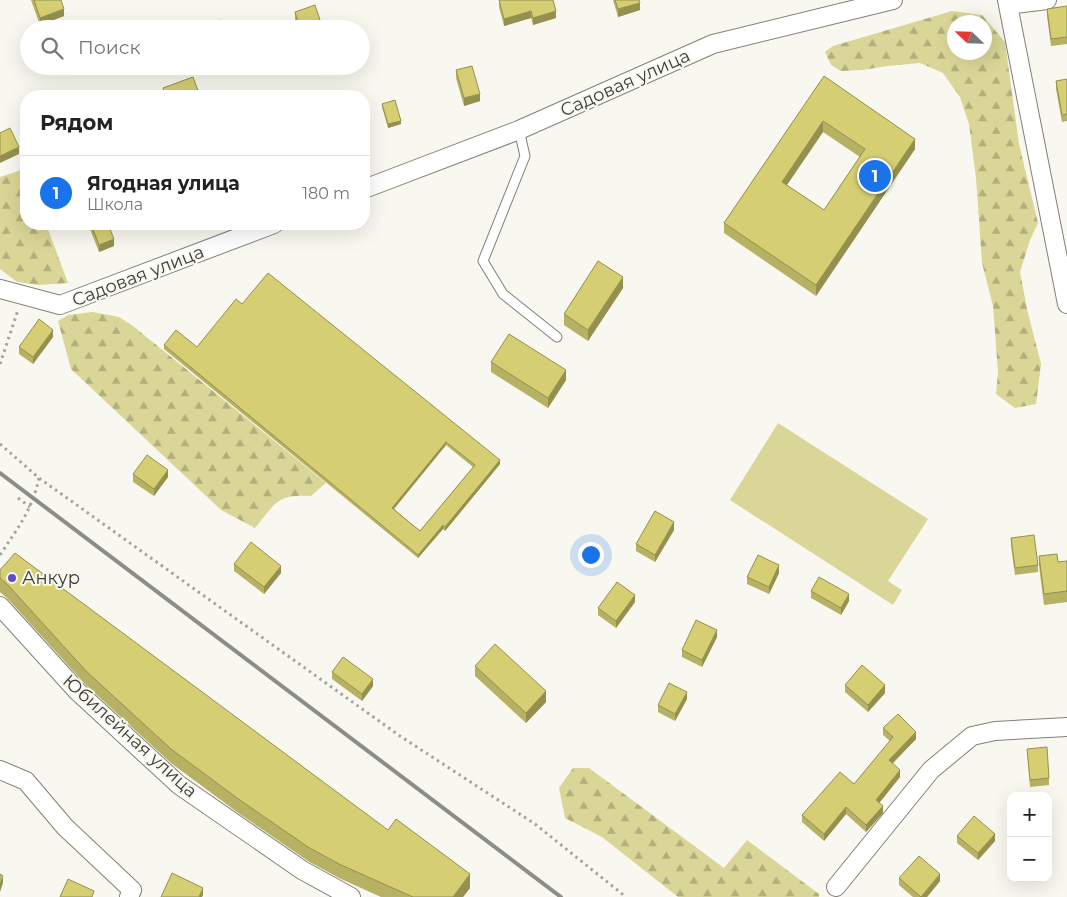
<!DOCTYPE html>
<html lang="ru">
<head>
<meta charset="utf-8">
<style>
  :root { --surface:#fff; --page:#f2f2f2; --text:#222; --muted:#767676; --line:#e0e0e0; --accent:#1a73e8 }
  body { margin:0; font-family:Montserrat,sans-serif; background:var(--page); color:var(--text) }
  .controls { position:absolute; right:15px; bottom:15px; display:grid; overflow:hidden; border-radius:10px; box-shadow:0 5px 20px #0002 }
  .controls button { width:45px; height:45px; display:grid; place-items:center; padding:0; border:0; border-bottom:1px solid var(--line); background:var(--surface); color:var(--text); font:25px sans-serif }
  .compass { position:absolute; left:947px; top:15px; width:45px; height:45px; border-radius:50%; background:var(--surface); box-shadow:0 5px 20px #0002; rotate:293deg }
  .you { position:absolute; left:590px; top:554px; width:18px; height:18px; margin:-12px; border:4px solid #fff; border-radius:50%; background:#1a73e8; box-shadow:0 0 0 8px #1a73e833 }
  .badge { display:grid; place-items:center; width:32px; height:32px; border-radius:50%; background:var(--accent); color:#fff; font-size:16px; font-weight:700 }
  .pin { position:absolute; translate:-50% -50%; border:2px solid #fff; box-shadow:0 1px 5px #0006 }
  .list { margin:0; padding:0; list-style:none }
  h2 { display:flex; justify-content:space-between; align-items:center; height:65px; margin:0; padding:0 20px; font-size:21px }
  h2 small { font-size:16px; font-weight:400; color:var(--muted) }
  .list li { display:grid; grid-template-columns:32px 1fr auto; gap:15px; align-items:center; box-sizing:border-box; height:75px; padding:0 20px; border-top:1px solid var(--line) }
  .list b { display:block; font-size:19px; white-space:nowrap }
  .list p { margin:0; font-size:16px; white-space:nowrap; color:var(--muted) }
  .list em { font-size:16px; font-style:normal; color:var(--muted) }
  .icon { flex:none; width:28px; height:28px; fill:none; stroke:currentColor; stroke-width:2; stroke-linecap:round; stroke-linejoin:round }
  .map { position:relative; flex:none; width:1067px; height:897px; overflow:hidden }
  .search { position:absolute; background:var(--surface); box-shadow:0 5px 20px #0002; left:20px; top:20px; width:350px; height:55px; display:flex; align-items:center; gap:12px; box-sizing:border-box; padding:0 18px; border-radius:28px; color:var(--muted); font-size:19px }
  .panel { position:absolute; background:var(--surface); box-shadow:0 5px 20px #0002; left:20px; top:90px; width:350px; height:140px; border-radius:20px }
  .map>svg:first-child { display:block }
  .forest { fill:url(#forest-firs); fill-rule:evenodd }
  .green { fill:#dad697 }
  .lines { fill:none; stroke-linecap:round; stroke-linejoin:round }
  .service-casing { stroke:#81817a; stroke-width:11 }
  .minor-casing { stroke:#81817a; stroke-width:20 }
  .path { stroke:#a4a49e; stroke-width:3; stroke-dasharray:2.5 4; stroke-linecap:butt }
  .service { stroke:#fff; stroke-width:9 }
  .minor { stroke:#fff; stroke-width:18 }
  .rail { stroke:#8d8d88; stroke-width:4 }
  .wall { fill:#b7b163; fill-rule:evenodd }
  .shaded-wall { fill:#959050 }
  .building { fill:#d5ce73; stroke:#959050; fill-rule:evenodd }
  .poi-dot { fill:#5f4ec7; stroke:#f8f8f0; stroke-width:2 }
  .labels { text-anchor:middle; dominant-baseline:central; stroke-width:4; stroke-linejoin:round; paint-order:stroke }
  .street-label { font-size:18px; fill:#3c3c39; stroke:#f8f8f0 }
  .poi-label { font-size:18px; fill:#3c3c39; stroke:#f8f8f0; text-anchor:start }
</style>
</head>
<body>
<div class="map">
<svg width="1067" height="897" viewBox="0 0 1067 897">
  <defs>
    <pattern id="forest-firs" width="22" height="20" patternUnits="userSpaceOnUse" patternTransform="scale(1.25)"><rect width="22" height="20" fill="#dad697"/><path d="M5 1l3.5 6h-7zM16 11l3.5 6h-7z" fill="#b2af7c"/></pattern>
  </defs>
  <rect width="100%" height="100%" fill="#f8f8f0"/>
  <!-- forest -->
  <path class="forest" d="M952,11L982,15L1005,42L1019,144L1038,223L1030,240L1020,272L1027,309L1041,364L1036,404L1015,408L996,394L998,372L993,306L982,263L976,178L969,124L960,97L943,73L920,63L887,66L863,70L841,71L831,65L825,52L833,46ZM984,22V52H954V22Z
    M25,169L26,224H46L68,283L39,285L17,282L0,269V177Z
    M93,312L119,317L133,326L326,483L311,496C276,494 276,503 255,528L221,510L71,369L58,321L68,315Z
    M573,768H589L724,868L747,840L819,894V897H678L602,837L565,818L559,788Z"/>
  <!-- green -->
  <path class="green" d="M778,423L928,519L888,581L902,590L893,605L730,500Z"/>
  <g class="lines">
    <defs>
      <path id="service" d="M519,130L525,156L483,261L503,294L557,337"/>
      <path id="minor" d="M1007,0L1067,304
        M1008,5L1047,0
        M364,189L519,130L713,44L893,0
        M0,289L60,305L274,224
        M0,606L78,692L179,785L302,870L351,897
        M0,770L26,781L65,827L132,890L129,897
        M836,887L931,770L972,736L995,731L1067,727"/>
    </defs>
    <!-- service casing -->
    <use href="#service" class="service-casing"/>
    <!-- minor casing -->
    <use href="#minor" class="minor-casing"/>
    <!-- path -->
    <path class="path" d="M0,364L18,310
      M0,444L39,478L400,736L535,824L626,897
      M18,498L30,507
      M0,555C18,528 32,510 39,478"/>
    <!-- service -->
    <use href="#service" class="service"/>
    <!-- minor -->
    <use href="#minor" class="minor"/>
    <!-- rail -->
    <path class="rail" d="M0,473L561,897"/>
  </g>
  <!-- wall -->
  <path class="wall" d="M31,0H61L64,16L40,25Z
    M499,0L556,18L533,25L531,18L504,26L499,7Z
    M613,0H639L640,10L618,17Z
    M1067,6V44L1051,46L1047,16V9Z
    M295,12L323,29H298L295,19Z
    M456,70L480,101L464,106L456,78Z
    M824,76L915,149L816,296L724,233V223ZM823,132L860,157L824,210L787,185Z
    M1067,79V121L1062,122L1056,89V81Z
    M163,88L200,96H163Z
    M382,104L401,124L388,128L382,107Z
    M88,224H108L114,246L99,252Z
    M623,288L588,341L564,325V314Z
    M242,304L500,464L445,531L443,529L418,558L164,349V345L197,347ZM446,445L473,467L420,531L394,509Z
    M53,337L33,364L19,354V347Z
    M491,362L566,380L548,408L491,372Z
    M133,474L168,477L154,496L133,482Z
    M674,530L655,562L636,551V544Z
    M1011,538L1038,565V572L1015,575L1011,545Z
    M1039,556L1058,562L1067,561V602L1044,605L1039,566Z
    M234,564L281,573L264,594L234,571Z
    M0,570L388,830L470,888L463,897H381L339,878L308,861L237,812L171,763L86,685L8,599L0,592Z
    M779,573L769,594L747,584V577Z
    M811,591L849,601L841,615L811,598Z
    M635,602L616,628L598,615V608Z
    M717,637L702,667L682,657V650Z
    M475,666L546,702L526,723L475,676Z
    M332,672L373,686L362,701L332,679Z
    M845,685L885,693L868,712L845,692Z
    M687,699L675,721L658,712V705Z
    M883,728L916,739L893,763L900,777L879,803L883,813L866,832L846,814L824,841L802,822V815L854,784L890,741L883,735Z
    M1027,749L1049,778V785L1030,787Z
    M957,836L995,841L978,860L957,843Z
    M899,878L940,881L927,897H913L899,885Z"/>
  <!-- shaded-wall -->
  <path class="shaded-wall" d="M640,3V10L618,17V9Z
    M64,9V16L40,25V18Z
    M531,11V18L504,26V19Z
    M556,11V18L533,25V18Z
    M480,94V101L464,106V98Z
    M401,121V124L388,128V124Z
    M823,121V132L782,192V182Z
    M915,139V149L816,296V285Z
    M19,147V154L0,163V156Z
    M114,239V246L99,252V245Z
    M623,277V288L588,341V330Z
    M53,330V337L33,364V357Z
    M566,370V380L548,408V398Z
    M446,442V445L392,511V508Z
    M500,460V464L445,531V527Z
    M168,470V477L154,496V489Z
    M674,522V530L655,562V555Z
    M443,525V529L418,558V555Z
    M779,565V573L769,594V587Z
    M281,566V573L264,594V587Z
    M849,594V601L841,615V608Z
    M635,595V602L616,628V621Z
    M717,630V637L702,667V660Z
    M373,679V686L362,701V694Z
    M885,685V693L868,712V705Z
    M546,691V702L526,723V713Z
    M687,692V699L675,721V714Z
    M916,732V739L889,767V760Z
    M900,770V777L876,807V800Z
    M883,806V813L866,832V825Z
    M846,807V814L824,841V834Z
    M995,834V841L978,860V853Z
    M470,874V888L463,897H453Z
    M940,874V881L927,897H921Z
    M3,876V883L0,892V885Z
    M203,888V895L202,897H199Z"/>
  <!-- building -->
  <path class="building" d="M34,0H61L64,9L40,18Z
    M499,0H553L556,11L533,18L531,11L504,19Z
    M615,0H639L640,3L618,9Z
    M315,5L323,29H300L295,12Z
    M1067,6V37L1051,39L1047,9Z
    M220,20L223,29H199L198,28Z
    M472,66L480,94L464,98L456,70Z
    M824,76L915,139L816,285L724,223ZM823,121L865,149L824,210L782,182Z
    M193,77L200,96H166L163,88Z
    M1067,79V114L1062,115L1056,81Z
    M395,100L401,121L388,124L382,104Z
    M10,128L19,147L0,156V133Z
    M91,224H108L114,239L99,245Z
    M598,261L623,277L588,330L564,314Z
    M268,273L500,460L445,527L443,525L418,555L164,345L176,330L197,347L236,299L242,304ZM446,442L475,465L420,531L392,508Z
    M39,319L53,330L33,357L19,347Z
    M509,334L566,370L548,398L491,362Z
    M147,455L168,470L154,489L133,474Z
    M655,511L674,522L655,555L636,544Z
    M1034,535L1038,565L1015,568L1011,538Z
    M251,542L281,566L264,587L234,564Z
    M15,553L388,830L396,819L470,874L453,897H413L339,864L308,847L237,798L171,749L86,671L8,585L0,578V570Z
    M1057,554L1058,562L1067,561V591L1044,594L1039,556Z
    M758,555L779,565L769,587L747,577Z
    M819,577L849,594L841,608L811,591Z
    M617,582L635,595L616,621L598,608Z
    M696,620L717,630L702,660L682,650Z
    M495,644L546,691L526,713L475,666Z
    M343,657L373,679L362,694L332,672Z
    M862,665L885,685L868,705L845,685Z
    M669,683L687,692L675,714L658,705Z
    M898,714L916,732L889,760L900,770L876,800L883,806L866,825L846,807L824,834L802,815L840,772L854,784L893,737L883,728Z
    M1047,747L1049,778L1030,780L1027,749Z
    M974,816L995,834L978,853L957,836Z
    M919,856L940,874L921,897L899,878Z
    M172,873L203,888L199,897H161Z
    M0,874L3,876L0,885Z
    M68,879L94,891L92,897H60Z"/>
  <!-- markers -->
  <circle class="poi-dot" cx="12" cy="578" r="5"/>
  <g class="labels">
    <!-- street labels -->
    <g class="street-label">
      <text transform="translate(625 83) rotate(-24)">Садовая улица</text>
      <text transform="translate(138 276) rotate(-21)">Садовая улица</text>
      <text transform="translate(130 736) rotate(42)">Юбилейная улица</text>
    </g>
    <!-- poi labels -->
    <g class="poi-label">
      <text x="22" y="578">Анкур</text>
    </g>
  </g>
</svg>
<div class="controls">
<button>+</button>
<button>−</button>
</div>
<svg class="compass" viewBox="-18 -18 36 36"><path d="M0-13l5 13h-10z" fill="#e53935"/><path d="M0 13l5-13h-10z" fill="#767676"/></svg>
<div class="you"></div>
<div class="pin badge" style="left:875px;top:176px">1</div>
<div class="search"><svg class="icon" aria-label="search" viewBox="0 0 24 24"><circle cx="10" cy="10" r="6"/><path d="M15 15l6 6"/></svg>Поиск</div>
<section class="panel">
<h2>Рядом<small></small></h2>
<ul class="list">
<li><span class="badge">1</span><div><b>Ягодная улица</b><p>Школа</p></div><em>180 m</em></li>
</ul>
</section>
</div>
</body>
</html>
